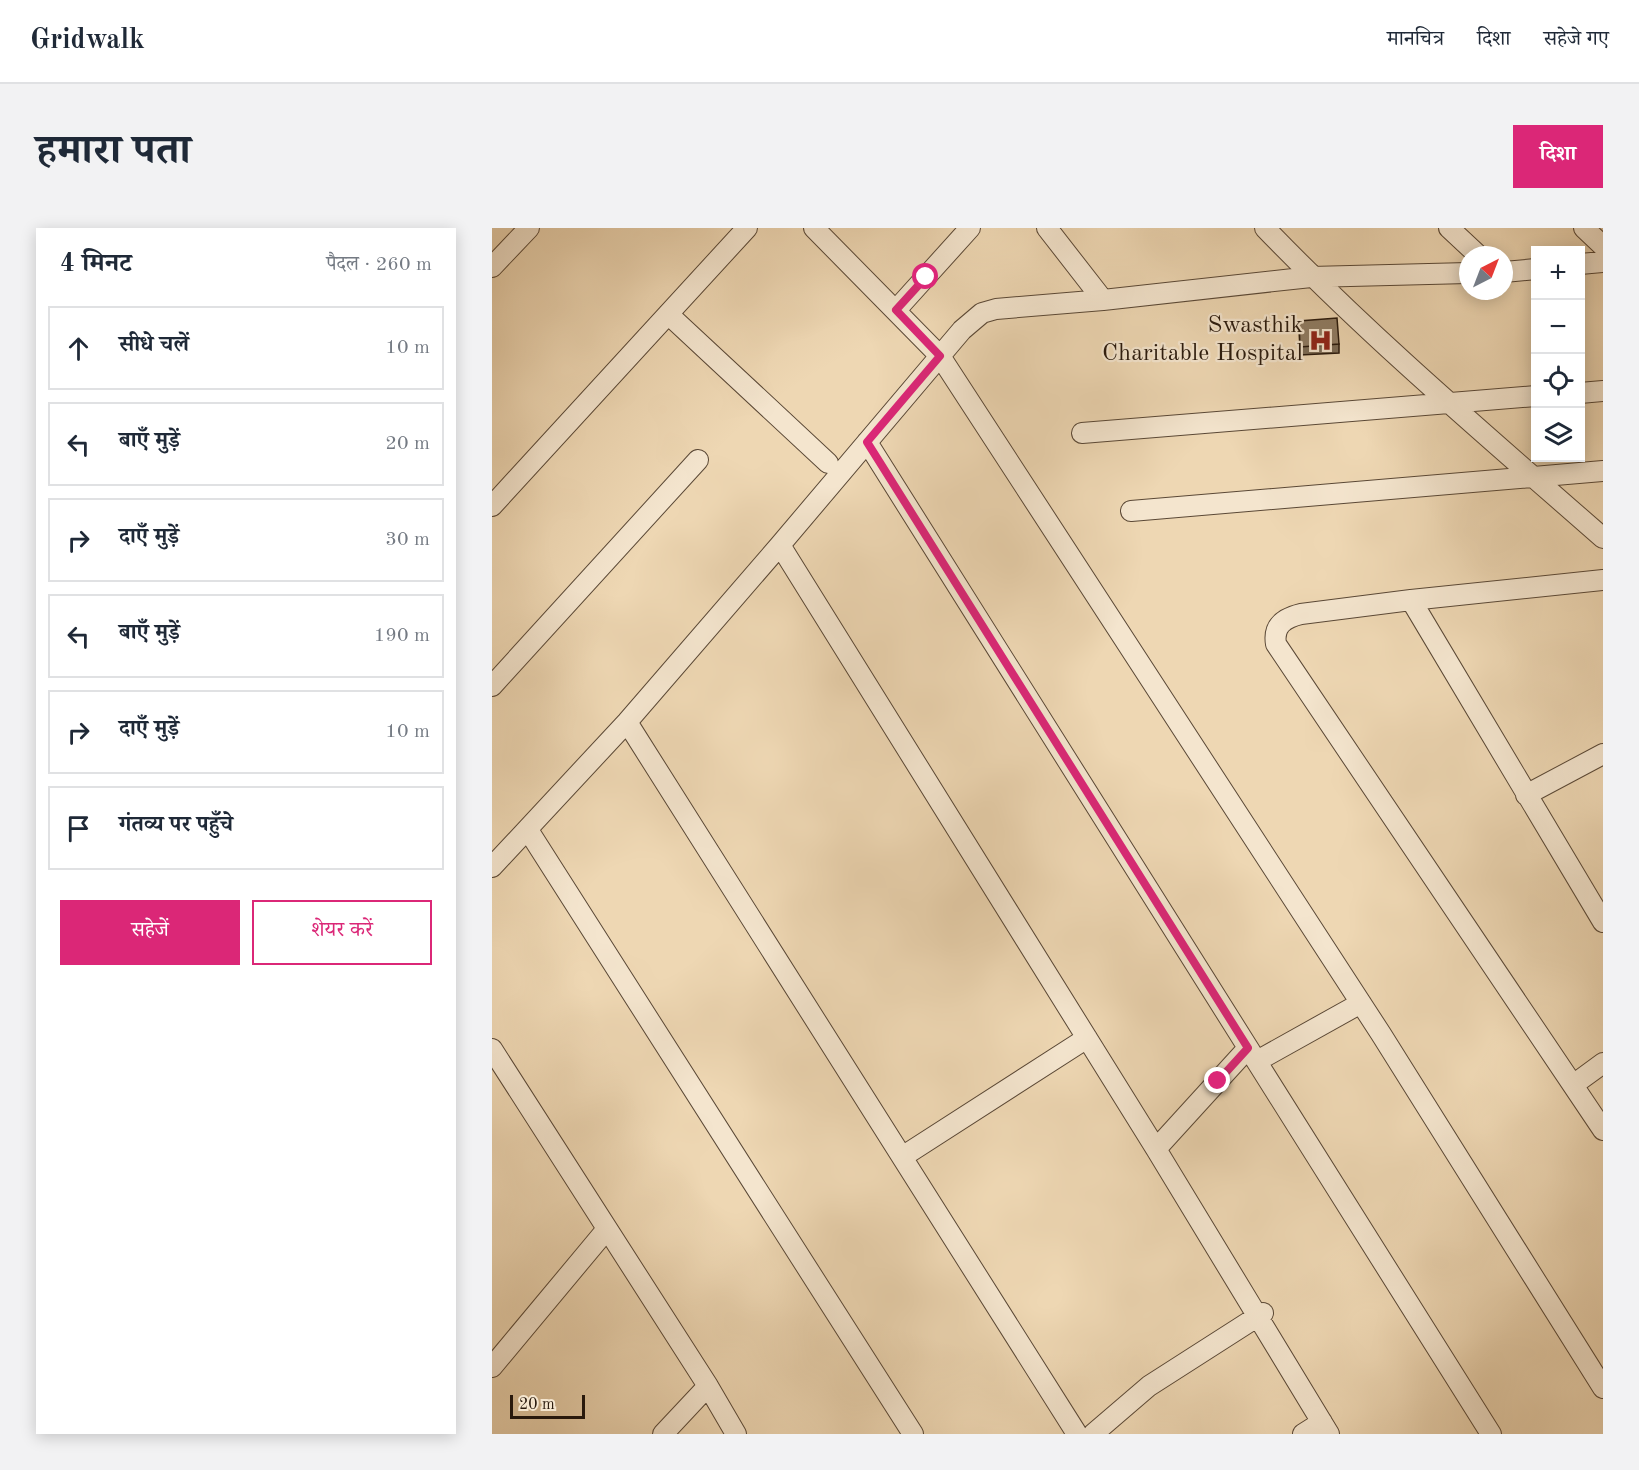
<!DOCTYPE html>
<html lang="hi">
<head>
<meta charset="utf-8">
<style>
  :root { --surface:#fff; --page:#f2f2f3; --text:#1f2937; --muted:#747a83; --line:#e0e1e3; --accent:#db2777 }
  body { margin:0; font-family:"Old Standard TT","Noto Serif Devanagari",serif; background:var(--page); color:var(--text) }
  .controls { position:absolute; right:18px; top:18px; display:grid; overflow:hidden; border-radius:0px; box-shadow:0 3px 15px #0003 }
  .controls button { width:54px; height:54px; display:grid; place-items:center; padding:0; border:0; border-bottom:2px solid var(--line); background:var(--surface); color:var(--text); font:30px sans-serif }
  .compass { position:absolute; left:967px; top:18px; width:54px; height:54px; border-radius:50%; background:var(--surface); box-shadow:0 3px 15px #0003; rotate:42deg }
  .scale { position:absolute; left:18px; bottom:15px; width:75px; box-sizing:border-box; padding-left:6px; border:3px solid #29190c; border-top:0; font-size:16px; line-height:21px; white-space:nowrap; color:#29190c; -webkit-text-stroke:4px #f4e5ce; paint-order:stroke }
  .stop { position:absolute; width:18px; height:18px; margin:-14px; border:4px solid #db2777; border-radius:50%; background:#fff }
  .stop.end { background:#db2777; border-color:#fff; box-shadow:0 2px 6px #0008 }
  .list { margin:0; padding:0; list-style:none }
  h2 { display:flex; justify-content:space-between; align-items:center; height:78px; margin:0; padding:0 24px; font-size:26px }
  h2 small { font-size:20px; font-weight:400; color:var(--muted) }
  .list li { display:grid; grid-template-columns:39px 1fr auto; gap:18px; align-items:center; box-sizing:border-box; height:84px; margin:0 12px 12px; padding:0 12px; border:2px solid var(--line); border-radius:0px }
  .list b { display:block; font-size:22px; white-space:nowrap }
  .list em { font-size:20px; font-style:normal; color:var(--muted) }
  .actions { display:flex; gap:12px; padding:18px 24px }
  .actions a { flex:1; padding:14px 0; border:2px solid var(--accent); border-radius:0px; text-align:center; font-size:21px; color:var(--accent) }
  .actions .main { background:var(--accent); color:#fff }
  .icon { flex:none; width:33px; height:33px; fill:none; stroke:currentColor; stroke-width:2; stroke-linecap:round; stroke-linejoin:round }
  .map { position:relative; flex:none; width:1111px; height:1206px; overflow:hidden; border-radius:0px }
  header { display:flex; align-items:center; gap:36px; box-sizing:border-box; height:84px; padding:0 30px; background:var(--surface); border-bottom:2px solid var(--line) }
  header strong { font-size:28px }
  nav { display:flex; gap:33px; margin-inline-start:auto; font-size:21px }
  .intro { display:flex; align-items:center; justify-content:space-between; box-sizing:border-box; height:144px; padding:0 36px }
  h1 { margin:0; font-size:42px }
  .button { padding:15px 27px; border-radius:0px; background:var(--accent); color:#fff; font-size:21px; font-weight:700 }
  main { display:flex; gap:36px; padding:0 36px }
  aside { flex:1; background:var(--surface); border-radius:0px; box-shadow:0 3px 15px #0003 }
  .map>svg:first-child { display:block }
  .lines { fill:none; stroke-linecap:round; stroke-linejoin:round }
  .minor-casing { stroke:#5a4836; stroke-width:22 }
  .minor { stroke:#f4e5ce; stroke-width:20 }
  .wall { fill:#7b6b55; stroke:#29190c; stroke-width:1.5 }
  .building { fill:#8f7c63; stroke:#29190c; stroke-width:1.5 }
  .route { stroke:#db2777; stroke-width:8 }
  .labels { text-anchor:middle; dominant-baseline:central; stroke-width:4.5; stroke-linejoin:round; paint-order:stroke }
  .poi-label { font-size:24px; fill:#29190c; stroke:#f4e5ce; text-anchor:end }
</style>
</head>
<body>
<header>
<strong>Gridwalk</strong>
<nav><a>मानचित्र</a><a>दिशा</a><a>सहेजे गए</a></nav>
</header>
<div class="intro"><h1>हमारा पता</h1><a class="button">दिशा</a></div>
<main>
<aside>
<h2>4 मिनट<small>पैदल · 260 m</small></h2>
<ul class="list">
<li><svg class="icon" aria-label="ahead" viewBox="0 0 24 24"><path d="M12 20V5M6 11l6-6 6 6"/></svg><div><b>सीधे चलें</b></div><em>10 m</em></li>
<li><svg class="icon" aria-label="left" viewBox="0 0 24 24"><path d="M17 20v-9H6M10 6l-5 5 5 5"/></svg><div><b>बाएँ मुड़ें</b></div><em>20 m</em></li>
<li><svg class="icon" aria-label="right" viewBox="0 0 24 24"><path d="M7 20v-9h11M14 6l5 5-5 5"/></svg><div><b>दाएँ मुड़ें</b></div><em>30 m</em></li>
<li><svg class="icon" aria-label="left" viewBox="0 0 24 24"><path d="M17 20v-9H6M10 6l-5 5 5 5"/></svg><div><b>बाएँ मुड़ें</b></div><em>190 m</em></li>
<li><svg class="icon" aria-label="right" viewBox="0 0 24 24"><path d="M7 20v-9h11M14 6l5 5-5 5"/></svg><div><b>दाएँ मुड़ें</b></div><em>10 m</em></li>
<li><svg class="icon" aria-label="arrive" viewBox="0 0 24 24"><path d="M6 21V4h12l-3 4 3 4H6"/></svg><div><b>गंतव्य पर पहुँचे</b></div></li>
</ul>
<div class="actions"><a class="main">सहेजें</a><a>शेयर करें</a></div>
</aside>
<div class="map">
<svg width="1111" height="1206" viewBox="0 0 1111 1206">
  <rect width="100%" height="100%" fill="#eed7b3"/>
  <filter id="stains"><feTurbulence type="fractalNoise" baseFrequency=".00333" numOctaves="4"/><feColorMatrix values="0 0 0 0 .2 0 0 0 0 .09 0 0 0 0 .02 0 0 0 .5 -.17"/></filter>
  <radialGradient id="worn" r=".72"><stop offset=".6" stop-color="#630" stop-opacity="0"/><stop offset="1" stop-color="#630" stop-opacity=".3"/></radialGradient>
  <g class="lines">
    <defs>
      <path id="minor" d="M322,0L448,128L889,806L1111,1160
        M555,0L611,72
        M773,0C879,110 996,209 1111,310
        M957,0L986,27
        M1092,0L1111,18
        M1088,36L1111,34
        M0,39L37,0
        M1012,44L1044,41
        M404,82L478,0
        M176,86L336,235
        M1088,165L1111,163
        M590,205L1044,168
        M375,214L999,1206
        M0,278L255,0
        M639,283L1111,243
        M288,317L664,921L837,1206
        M1111,352L919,372L809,386C792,390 781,398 784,416L1111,902
        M919,372L1111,694
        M0,458L206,232
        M135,494L585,1206
        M1034,567L1111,526
        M36,602L421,1206
        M0,639L135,494L288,317L470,102L490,85L504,81L611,72L819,49L976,45
        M0,821L216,1158L244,1206
        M765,833L869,775
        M1081,857L1111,835
        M664,921L756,820
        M410,929L595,810
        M0,1139L115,1001
        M171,1206L216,1158
        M601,1206L657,1158L771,1085
        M811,1206L830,1194"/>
    </defs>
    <!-- minor casing -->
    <use href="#minor" class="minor-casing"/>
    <!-- minor -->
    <use href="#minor" class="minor"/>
  </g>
  <!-- wall -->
  <path class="wall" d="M807,93L847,116V125L808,127Z"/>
  <!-- building -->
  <path class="building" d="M845,90L847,116L808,119L807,93Z"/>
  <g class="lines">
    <!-- route -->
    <path class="route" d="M434,49L404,82L448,128L375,214L756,820L726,853"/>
  </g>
  <!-- icons -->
  <defs>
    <symbol id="hospital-bare" viewBox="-9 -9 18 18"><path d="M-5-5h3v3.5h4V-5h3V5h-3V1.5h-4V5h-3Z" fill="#8f2418" stroke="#f4e5ce" stroke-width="2.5" paint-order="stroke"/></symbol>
  </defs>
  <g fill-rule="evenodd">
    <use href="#hospital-bare" x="812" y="96" width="33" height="33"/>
  </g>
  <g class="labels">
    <!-- poi labels -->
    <g class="poi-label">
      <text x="811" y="98">Swasthik<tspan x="811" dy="28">Charitable Hospital</tspan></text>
    </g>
  </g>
  <rect width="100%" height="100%" filter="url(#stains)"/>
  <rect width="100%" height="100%" fill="url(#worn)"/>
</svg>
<div class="controls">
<button>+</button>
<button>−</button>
<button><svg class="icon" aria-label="locate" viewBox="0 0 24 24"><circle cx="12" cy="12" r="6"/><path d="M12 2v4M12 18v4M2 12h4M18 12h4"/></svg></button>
<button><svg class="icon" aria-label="layers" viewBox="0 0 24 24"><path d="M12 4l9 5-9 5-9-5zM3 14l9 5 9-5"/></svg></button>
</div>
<svg class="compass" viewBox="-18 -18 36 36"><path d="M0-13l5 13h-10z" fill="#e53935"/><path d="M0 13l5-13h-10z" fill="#747a83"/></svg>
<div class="scale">20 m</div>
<div class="stop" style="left:434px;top:49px"></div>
<div class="stop end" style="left:726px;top:853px"></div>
</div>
</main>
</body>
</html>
